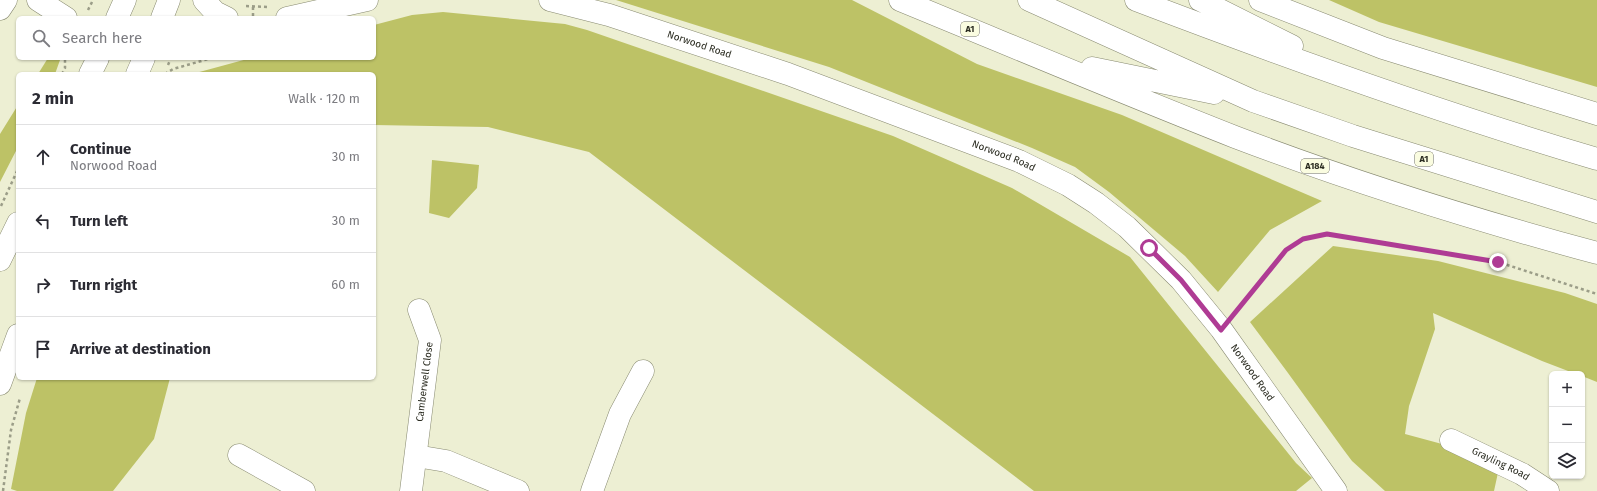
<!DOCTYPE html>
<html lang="en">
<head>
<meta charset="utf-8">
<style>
  :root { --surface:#fff; --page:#f2f2f3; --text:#2b2b33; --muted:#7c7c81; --line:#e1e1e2 }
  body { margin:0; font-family:"Fira Sans",sans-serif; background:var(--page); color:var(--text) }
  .controls { position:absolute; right:12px; bottom:12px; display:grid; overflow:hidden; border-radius:6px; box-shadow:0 1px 3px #0004 }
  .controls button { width:36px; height:36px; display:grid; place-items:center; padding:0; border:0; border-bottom:1px solid var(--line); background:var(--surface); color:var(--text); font:20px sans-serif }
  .stop { position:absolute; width:12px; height:12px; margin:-9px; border:3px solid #af3b94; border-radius:50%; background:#fff }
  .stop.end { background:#af3b94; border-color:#fff; box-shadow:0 1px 4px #0008 }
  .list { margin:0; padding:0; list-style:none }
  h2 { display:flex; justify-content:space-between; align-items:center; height:52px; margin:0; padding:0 16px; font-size:17px }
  h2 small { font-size:13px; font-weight:400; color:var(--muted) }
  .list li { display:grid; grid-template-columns:26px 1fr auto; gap:12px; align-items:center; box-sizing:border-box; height:64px; padding:0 16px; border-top:1px solid var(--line) }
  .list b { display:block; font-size:15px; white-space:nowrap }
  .list p { margin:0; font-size:13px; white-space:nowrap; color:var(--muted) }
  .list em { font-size:13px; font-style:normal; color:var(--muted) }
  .icon { flex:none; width:22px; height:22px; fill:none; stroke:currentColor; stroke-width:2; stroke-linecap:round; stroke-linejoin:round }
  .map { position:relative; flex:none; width:1597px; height:491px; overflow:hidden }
  .search { position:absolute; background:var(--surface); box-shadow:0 1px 3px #0004; left:16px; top:16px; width:360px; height:44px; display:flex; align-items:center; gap:10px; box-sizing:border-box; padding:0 14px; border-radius:6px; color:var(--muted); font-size:15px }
  .panel { position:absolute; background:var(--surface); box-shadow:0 1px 3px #0004; left:16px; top:72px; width:360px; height:308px; border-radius:6px }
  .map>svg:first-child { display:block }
  .green { fill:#bdc266 }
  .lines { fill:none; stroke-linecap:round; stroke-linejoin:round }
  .minor-casing { stroke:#888a71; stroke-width:23 }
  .major-casing { stroke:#888a71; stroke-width:23 }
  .highway-casing { stroke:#888a71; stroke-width:23 }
  .path { stroke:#9b9d88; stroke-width:2.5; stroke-dasharray:3 3; stroke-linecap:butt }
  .minor { stroke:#fff; stroke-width:22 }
  .major { stroke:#fff; stroke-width:22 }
  .highway { stroke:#fff; stroke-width:22 }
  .route { stroke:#af3b94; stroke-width:5 }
  .labels { text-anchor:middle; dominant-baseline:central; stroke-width:3; stroke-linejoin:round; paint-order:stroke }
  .shield { fill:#fafce0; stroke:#696a5a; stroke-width:1 }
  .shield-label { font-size:9px; font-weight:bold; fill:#2b2c21 }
  .street-label { font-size:10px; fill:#2b2c21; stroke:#fafce0 }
</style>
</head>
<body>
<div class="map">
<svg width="1597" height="491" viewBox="0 0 1597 491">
  <rect width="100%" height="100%" fill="#edefd3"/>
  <!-- green -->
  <path class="green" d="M616,0H852L977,64L1122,115L1322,201L1270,230L1218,292L1185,256L1109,192L1075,167L1032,148L829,67Z
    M1329,0H1597V87L1379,22Z
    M443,12L565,24L587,30L893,136L1012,188L1130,257L1296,463L1312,478L1296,491H1034L589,152L488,127L374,125V74H192L251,58H374V25L412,15Z
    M48,58H57L60,60L55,74H38Z
    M18,105V147L0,182V134Z
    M432,160L479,165L477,188L449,218L429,213Z
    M1333,246L1438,261L1565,293L1597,304V382L1582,376V374H1576L1542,361L1433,313L1435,329L1409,406L1405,434L1442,444L1499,468L1494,491H1385L1352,461L1343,449L1288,373L1250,322Z
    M37,378H170L154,439L113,491H17L11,489L26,413Z"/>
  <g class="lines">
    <defs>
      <g id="minor">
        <path d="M38,0L66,18"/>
        <path d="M204,0L215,12L227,18"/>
        <path id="s1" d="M550,0L609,15L788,74L1019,161L1068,185L1096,203L1127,227L1181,280L1221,329L1336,491"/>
        <path d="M0,9L6,0"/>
        <path d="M287,18L367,0"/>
        <path id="s2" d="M1451,440L1522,474L1548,491"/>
        <path d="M239,455L304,491"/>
        <path d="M416,456L446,461L518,491"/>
        <path id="s3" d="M411,491L430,340L419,310"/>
        <path d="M592,491L620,414L643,371"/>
      </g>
      <path id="major" d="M117,18L125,0
        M162,18L169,0
        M90,74L98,58
        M137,74L144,58
        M0,260L18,223
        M0,384L18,335"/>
      <path id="highway" d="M900,0C1012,46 1123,93 1235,137C1353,182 1475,220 1597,253
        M1029,0L1253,101L1353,136L1597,212
        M1136,0C1288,58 1441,113 1597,159
        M1200,0L1292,46
        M1260,0L1383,48L1597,114
        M1092,68L1214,93"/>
    </defs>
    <!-- minor casing -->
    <use href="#minor" class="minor-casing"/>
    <!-- major casing -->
    <use href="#major" class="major-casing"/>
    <!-- highway casing -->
    <use href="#highway" class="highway-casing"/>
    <!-- path -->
    <path class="path" d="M246,6L267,7
      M253,7V18
      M88,10L93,0
      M168,65L171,58
      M62,74L65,68V58
      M165,74L173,69L212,58
      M1,206L18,169
      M1236,311L1286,250L1303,239L1327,234L1498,262L1597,294
      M3,491L11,430L20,398"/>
    <!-- minor -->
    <use href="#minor" class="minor"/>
    <!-- major -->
    <use href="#major" class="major"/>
    <!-- highway -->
    <use href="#highway" class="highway"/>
  </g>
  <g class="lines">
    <!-- route -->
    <path class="route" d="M1149,248L1181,280L1221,330L1286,250L1303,239L1327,234L1498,262"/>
  </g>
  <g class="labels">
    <!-- shield labels -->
    <g class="shield">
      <rect x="961" y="22" width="18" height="14" rx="3"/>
      <rect x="1415" y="152" width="18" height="14" rx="3"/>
      <rect x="1301" y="159" width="28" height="14" rx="3"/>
    </g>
    <g class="shield-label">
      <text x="970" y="29">A1</text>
      <text x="1424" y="159">A1</text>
      <text x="1315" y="166">A184</text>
    </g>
    <!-- street labels -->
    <g class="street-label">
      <text stroke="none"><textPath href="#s1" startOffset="156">Norwood Road</textPath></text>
      <text stroke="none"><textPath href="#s1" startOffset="480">Norwood Road</textPath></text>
      <text stroke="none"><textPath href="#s1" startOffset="816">Norwood Road</textPath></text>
      <text stroke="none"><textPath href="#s3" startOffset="110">Camberwell Close</textPath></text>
      <text stroke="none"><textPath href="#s2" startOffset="55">Grayling Road</textPath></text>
    </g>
  </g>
</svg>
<div class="controls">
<button>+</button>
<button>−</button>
<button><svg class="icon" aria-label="layers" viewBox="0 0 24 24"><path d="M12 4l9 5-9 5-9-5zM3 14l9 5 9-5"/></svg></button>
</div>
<div class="stop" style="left:1149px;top:248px"></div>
<div class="stop end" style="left:1498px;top:262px"></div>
<div class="search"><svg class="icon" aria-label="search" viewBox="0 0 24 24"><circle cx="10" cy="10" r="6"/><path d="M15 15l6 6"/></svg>Search here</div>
<section class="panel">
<h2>2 min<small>Walk · 120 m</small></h2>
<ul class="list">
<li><svg class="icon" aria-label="ahead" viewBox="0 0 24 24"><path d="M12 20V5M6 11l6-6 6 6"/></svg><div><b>Continue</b><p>Norwood Road</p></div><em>30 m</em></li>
<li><svg class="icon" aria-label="left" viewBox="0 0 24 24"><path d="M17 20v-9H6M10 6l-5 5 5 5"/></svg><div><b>Turn left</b></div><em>30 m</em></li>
<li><svg class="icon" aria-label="right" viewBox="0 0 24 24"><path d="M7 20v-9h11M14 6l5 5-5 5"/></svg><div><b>Turn right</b></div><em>60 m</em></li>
<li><svg class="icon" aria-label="arrive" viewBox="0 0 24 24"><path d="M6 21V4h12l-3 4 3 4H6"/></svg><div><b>Arrive at destination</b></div></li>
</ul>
</section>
</div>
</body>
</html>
